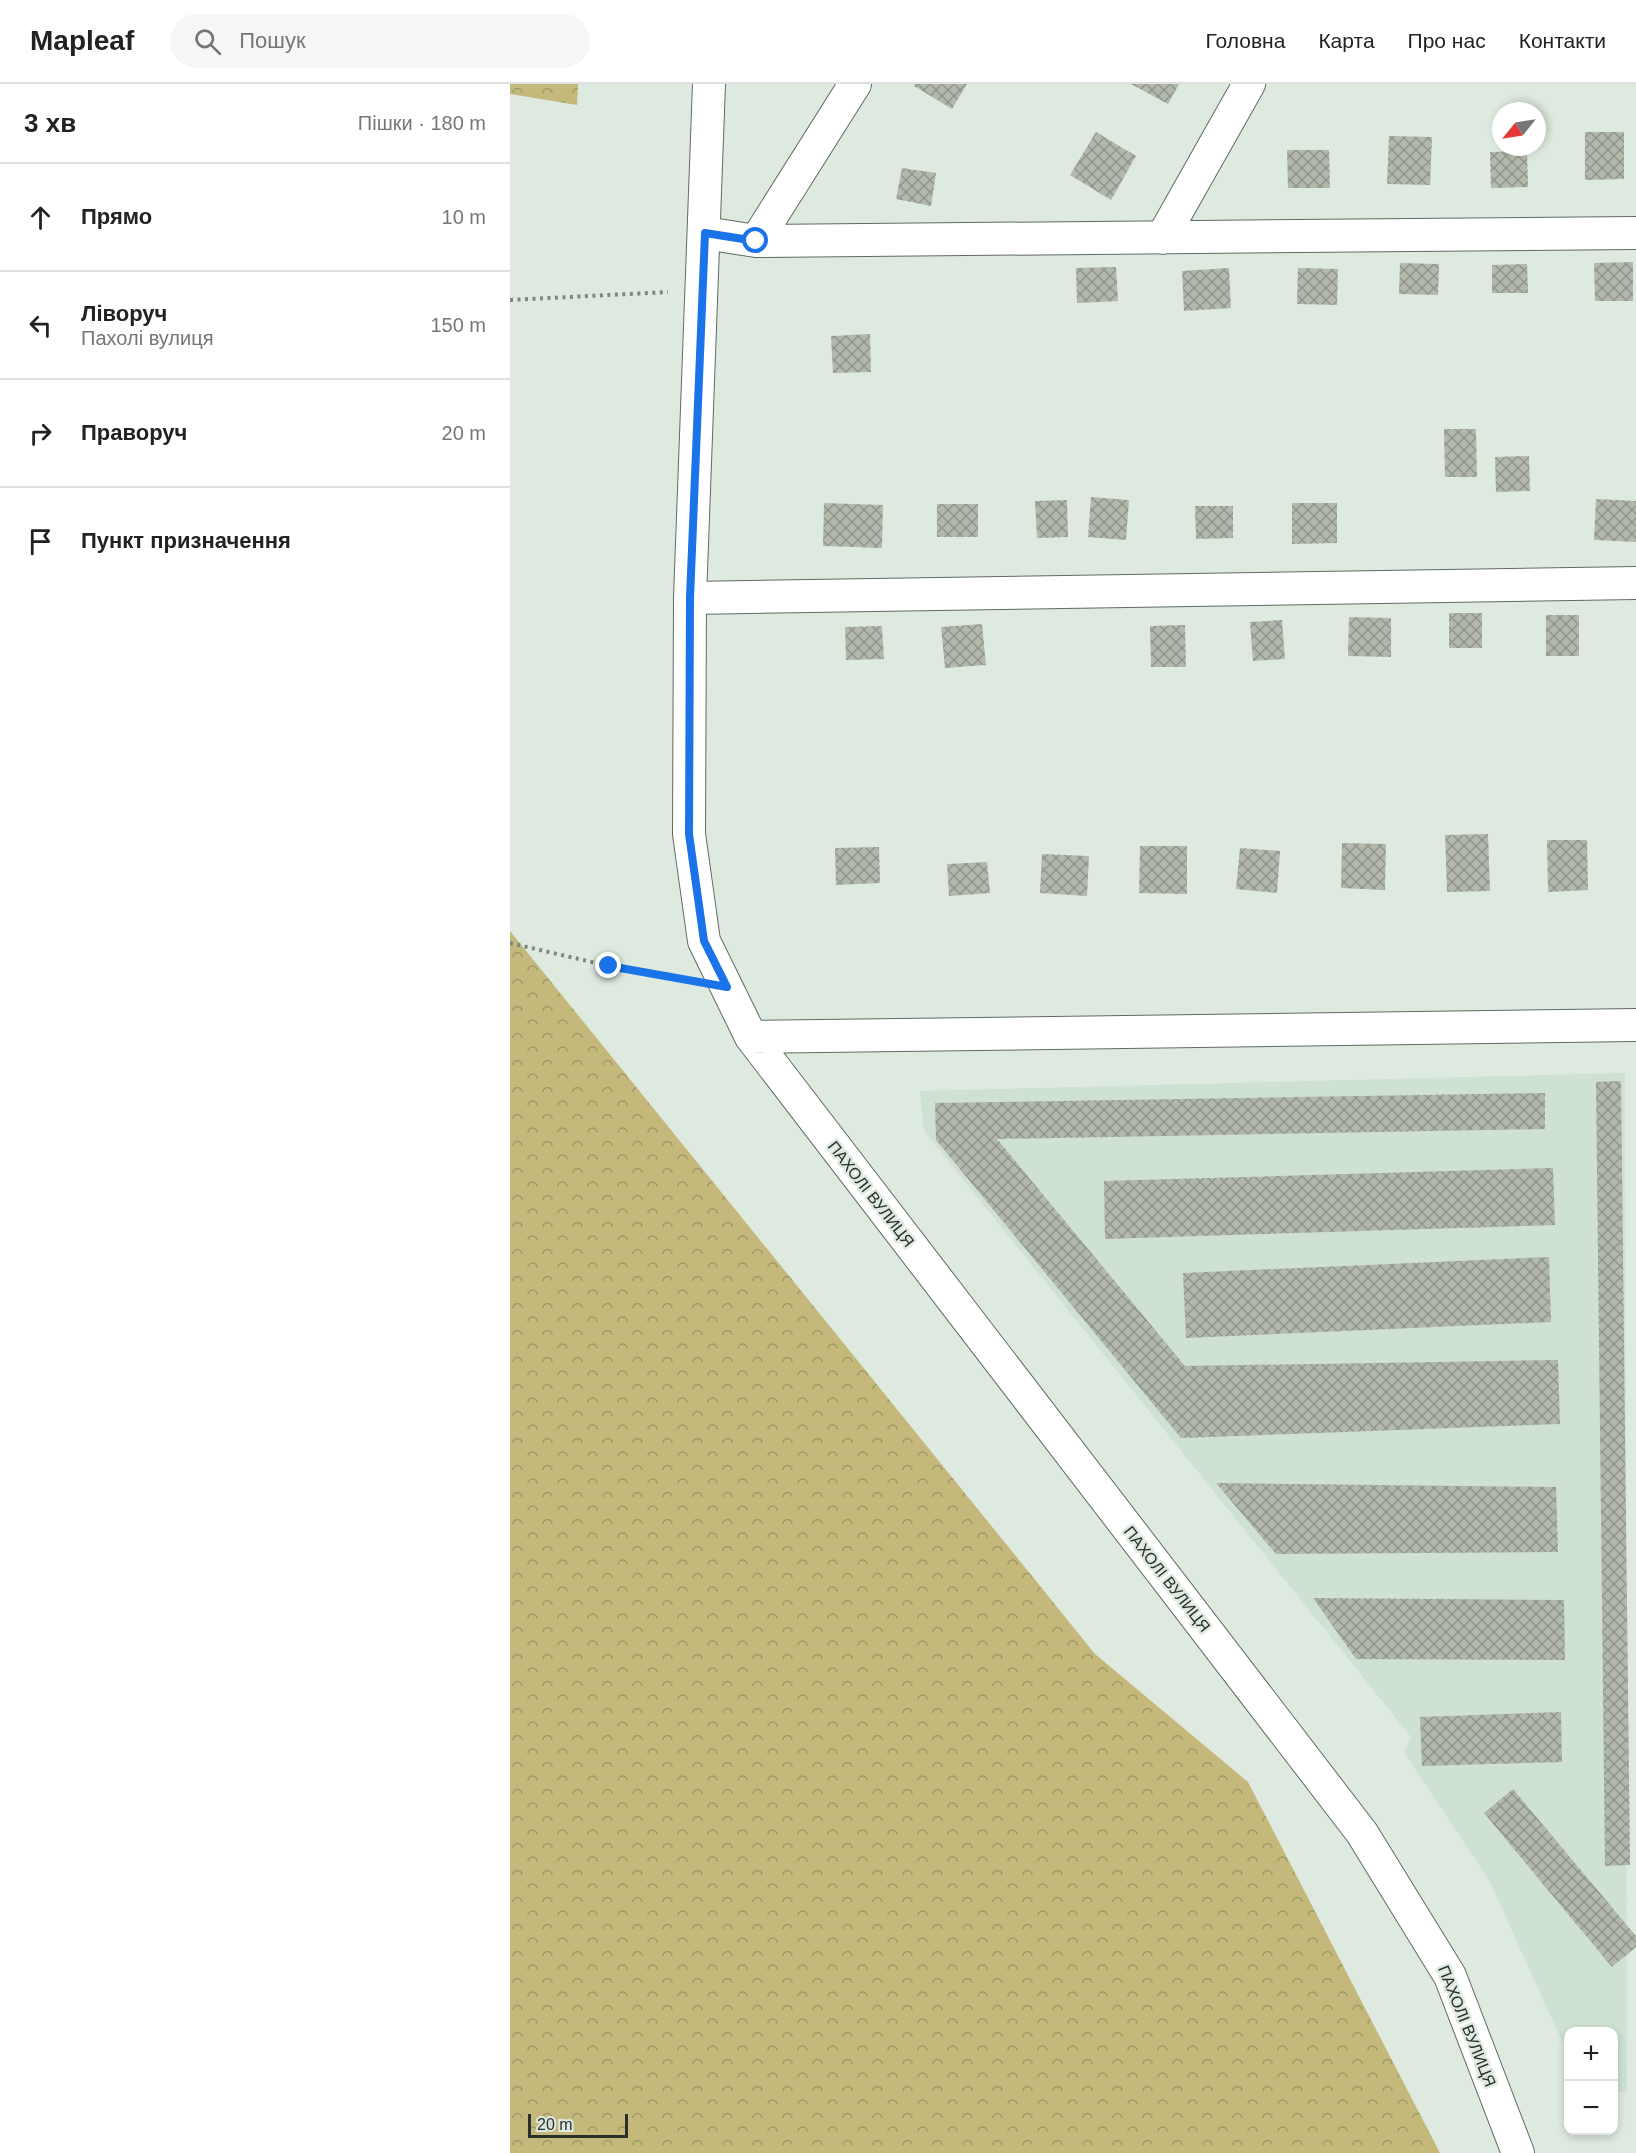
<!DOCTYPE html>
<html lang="uk">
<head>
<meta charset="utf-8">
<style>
  :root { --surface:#fff; --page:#f6f6f6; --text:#222; --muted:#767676; --line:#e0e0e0 }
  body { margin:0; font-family:Arial,sans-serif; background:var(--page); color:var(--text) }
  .controls { position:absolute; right:18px; bottom:18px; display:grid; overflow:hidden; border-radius:12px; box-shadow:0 3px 9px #0003 }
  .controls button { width:54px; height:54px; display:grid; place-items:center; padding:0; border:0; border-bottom:2px solid var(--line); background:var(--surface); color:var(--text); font:30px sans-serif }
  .compass { position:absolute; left:982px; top:18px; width:54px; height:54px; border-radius:50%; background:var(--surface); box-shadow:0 3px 9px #0003; rotate:240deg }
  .scale { position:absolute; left:18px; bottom:15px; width:100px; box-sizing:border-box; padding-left:6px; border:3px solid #2a2f2b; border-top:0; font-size:16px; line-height:21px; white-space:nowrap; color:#2a2f2b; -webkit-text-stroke:4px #deeae0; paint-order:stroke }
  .stop { position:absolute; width:18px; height:18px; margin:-14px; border:4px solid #1a73e8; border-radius:50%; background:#fff }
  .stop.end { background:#1a73e8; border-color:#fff; box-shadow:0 2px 6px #0008 }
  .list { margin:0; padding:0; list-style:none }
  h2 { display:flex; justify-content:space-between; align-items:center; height:78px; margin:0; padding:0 24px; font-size:26px }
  h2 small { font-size:20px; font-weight:400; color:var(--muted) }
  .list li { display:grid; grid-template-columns:39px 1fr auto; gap:18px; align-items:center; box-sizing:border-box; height:108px; padding:0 24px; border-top:2px solid var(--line) }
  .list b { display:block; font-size:22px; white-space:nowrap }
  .list p { margin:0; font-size:20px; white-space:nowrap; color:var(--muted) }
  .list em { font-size:20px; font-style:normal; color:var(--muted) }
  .icon { flex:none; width:33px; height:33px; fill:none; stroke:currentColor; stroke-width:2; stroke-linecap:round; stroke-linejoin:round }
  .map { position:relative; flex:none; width:1126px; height:2069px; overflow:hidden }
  header { display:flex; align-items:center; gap:36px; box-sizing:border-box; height:84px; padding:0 30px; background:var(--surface); border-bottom:2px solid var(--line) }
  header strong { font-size:28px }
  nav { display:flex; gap:33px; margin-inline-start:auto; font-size:21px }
  .search { width:420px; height:54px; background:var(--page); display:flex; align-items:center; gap:15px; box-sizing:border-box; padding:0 21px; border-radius:33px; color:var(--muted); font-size:22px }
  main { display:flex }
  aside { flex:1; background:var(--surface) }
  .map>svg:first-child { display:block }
  .built { fill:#cee1d2 }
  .forest { fill:url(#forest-crowns) }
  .building { fill:url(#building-cross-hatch) }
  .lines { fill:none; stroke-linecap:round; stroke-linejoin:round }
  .minor-casing { stroke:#5f6b62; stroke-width:34 }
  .path { stroke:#7d867f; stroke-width:4; stroke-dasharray:3 4.5; stroke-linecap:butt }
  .minor { stroke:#fff; stroke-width:32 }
  .route { stroke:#1a73e8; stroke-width:8 }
  .labels { text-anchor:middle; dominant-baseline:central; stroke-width:5; stroke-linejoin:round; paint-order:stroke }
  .street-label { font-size:16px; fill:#2a2f2b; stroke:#deeae0 }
</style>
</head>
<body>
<header>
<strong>Mapleaf</strong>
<div class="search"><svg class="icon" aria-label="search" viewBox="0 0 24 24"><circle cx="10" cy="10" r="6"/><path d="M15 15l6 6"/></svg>Пошук</div>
<nav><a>Головна</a><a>Карта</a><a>Про нас</a><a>Контакти</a></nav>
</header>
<main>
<aside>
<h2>3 хв<small>Пішки · 180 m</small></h2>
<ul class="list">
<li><svg class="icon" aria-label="ahead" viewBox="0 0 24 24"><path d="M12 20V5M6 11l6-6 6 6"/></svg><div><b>Прямо</b></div><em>10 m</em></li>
<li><svg class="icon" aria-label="left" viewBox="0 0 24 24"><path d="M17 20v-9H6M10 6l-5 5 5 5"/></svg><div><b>Ліворуч</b><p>Пахолі вулиця</p></div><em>150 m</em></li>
<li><svg class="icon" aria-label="right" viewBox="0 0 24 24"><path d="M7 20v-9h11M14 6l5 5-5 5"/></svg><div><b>Праворуч</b></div><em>20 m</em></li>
<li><svg class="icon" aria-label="arrive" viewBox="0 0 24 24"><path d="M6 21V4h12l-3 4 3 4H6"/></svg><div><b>Пункт призначення</b></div></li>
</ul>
</aside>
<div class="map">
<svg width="1126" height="2069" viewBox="0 0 1126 2069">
  <defs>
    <pattern id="forest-crowns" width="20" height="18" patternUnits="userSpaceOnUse" patternTransform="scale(1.5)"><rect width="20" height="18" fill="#c4b97b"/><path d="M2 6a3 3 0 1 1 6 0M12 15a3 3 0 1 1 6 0" fill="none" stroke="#9f9765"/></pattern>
    <pattern id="building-cross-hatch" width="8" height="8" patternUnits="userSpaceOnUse" patternTransform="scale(1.5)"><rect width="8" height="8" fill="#b2b8aa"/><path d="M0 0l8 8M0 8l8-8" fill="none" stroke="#91968b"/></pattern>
  </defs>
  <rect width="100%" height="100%" fill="#deeae0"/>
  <!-- built -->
  <path class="built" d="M1115,989L1117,2008H1104V1948H1058V1971L980,1798L894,1668L901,1653L414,1047L410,1007Z"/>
  <!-- forest -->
  <path class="forest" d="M0,0H68L67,21L0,10Z
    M0,847L585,1570L738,1698L930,2069H0Z"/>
  <!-- building -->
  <path class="building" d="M405,0H457L442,25L404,2Z
    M621,0H669L658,20Z
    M586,48L626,72L601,116L560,91Z
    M1075,48H1114V95L1075,96Z
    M879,52L922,53L920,101L877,100Z
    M777,66H819L820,104H778Z
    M1017,67L1018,103L981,104L980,68Z
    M392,84L426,89L421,122L386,115Z
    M1123,178V217H1085L1084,179Z
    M890,179L929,180L928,211L889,210Z
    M1017,180L1018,209H982V181Z
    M606,183L608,217L567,219L566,184Z
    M719,184L721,224L674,227L672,187Z
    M788,184L828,185L827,221L787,220Z
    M360,250L361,288L323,289L321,252Z
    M934,345H966L967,393H935Z
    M1019,372L1020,407L986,408L985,373Z
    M581,413L619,416L616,456L578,453Z
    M1086,415L1126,417V458L1084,456Z
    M557,416L558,453L527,454L525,417Z
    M314,419L373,421L372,464L313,462Z
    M782,419H827V459L782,460Z
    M427,420H468V453H427Z
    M685,422H723V454L686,455Z
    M939,529H972V564H939Z
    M1036,531H1069V572H1036Z
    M839,533L881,534V573L838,572Z
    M772,536L775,575L743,577L740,538Z
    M472,540L476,581L435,584L431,543Z
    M675,541L676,583H641L640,542Z
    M372,542L374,575L336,576L335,543Z
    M978,750L980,807L937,808L935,751Z
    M1037,756H1077L1078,806L1038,808Z
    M832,759L876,760L875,806L831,804Z
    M630,762H677V810L629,809Z
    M369,763L370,799L326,801L325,764Z
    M730,764L770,767L767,809L726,805Z
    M532,770L579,772L577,812L530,809Z
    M477,778L480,809L439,812L437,780Z
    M1111,997L1120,1781L1095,1782L1086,998Z
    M1035,1009V1045L487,1055L675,1282L1048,1276L1050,1340L671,1354L426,1056L425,1019Z
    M1043,1084L1045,1141L595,1155L594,1097Z
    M1039,1173L1041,1238L676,1254L673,1189Z
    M706,1399L1046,1403L1048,1468L766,1470Z
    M803,1514L1054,1516L1055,1576L846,1575Z
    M1051,1628L1052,1678L912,1682L910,1633Z
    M1003,1705L1126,1852V1863L1102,1883L974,1729Z"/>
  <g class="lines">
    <defs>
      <path id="minor" d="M199,0L180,514L179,750L194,857L241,953L852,1749L940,1892L1008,2069
        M195,149L246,157L1126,149
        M652,154L739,0
        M246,157L345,0
        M180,514L1126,499
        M241,953L1126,941"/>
    </defs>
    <!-- minor casing -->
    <use href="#minor" class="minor-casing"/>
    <!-- path -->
    <path class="path" d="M0,216L158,208
      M0,859L99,882L178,896"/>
    <!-- minor -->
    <use href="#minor" class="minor"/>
  </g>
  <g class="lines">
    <!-- route -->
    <path class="route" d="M99,882L217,903L194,857L179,750L180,514L195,149L246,157"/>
  </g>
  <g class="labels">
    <!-- street labels -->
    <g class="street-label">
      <text transform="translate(361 1110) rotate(52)">ПАХОЛІ ВУЛИЦЯ</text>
      <text transform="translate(657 1495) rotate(52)">ПАХОЛІ ВУЛИЦЯ</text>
      <text transform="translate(957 1942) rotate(68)">ПАХОЛІ ВУЛИЦЯ</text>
    </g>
  </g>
</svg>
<div class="controls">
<button>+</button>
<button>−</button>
</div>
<svg class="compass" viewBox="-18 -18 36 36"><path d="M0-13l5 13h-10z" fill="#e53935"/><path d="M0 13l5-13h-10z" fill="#767676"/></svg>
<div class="scale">20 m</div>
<div class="stop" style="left:246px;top:157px"></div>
<div class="stop end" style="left:99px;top:882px"></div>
</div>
</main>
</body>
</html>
